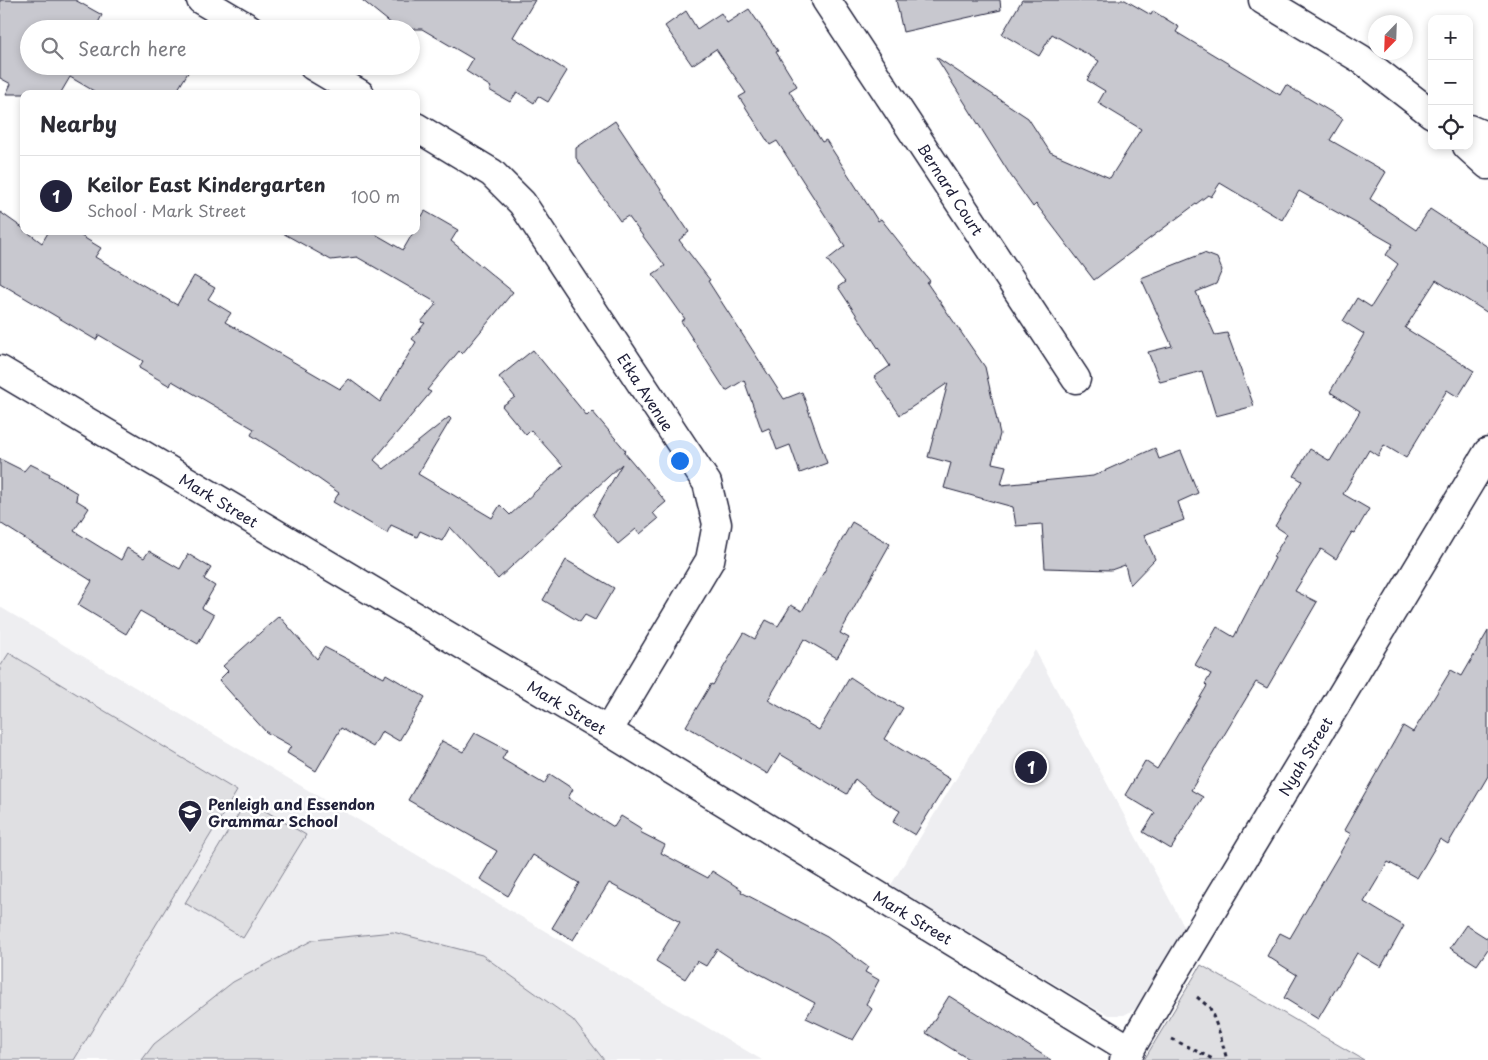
<!DOCTYPE html>
<html lang="en">
<head>
<meta charset="utf-8">
<style>
  :root { --surface:#fff; --page:#f7f7f7; --text:#2b2b33; --muted:#7c7c81; --line:#e1e1e2; --accent:#22223b }
  body { margin:0; font-family:"Playpen Sans",sans-serif; background:var(--page); color:var(--text) }
  .controls { position:absolute; right:15px; top:15px; display:grid; overflow:hidden; border-radius:10px; box-shadow:0 2px 8px #0003 }
  .controls button { width:45px; height:45px; display:grid; place-items:center; padding:0; border:0; border-bottom:1px solid var(--line); background:var(--surface); color:var(--text); font:25px sans-serif }
  .compass { position:absolute; left:1368px; top:15px; width:45px; height:45px; border-radius:50%; background:var(--surface); box-shadow:0 2px 8px #0003; rotate:203deg }
  .you { position:absolute; left:679px; top:460px; width:18px; height:18px; margin:-12px; border:4px solid #fff; border-radius:50%; background:#1a73e8; box-shadow:0 0 0 8px #1a73e833 }
  .badge { display:grid; place-items:center; width:32px; height:32px; border-radius:50%; background:var(--accent); color:#fff; font-size:16px; font-weight:700 }
  .pin { position:absolute; translate:-50% -50%; border:2px solid #fff; box-shadow:0 1px 5px #0006 }
  .list { margin:0; padding:0; list-style:none }
  h2 { display:flex; justify-content:space-between; align-items:center; height:65px; margin:0; padding:0 20px; font-size:21px }
  h2 small { font-size:16px; font-weight:400; color:var(--muted) }
  .list li { display:grid; grid-template-columns:32px 1fr auto; gap:15px; align-items:center; box-sizing:border-box; height:80px; padding:0 20px; border-top:1px solid var(--line) }
  .list b { display:block; font-size:19px; white-space:nowrap }
  .list p { margin:0; font-size:16px; white-space:nowrap; color:var(--muted) }
  .list em { font-size:16px; font-style:normal; color:var(--muted) }
  .icon { flex:none; width:28px; height:28px; fill:none; stroke:currentColor; stroke-width:2; stroke-linecap:round; stroke-linejoin:round }
  .map { position:relative; flex:none; width:1488px; height:1060px; overflow:hidden }
  .search { position:absolute; background:var(--surface); box-shadow:0 2px 8px #0003; left:20px; top:20px; width:400px; height:55px; display:flex; align-items:center; gap:12px; box-sizing:border-box; padding:0 18px; border-radius:28px; color:var(--muted); font-size:19px }
  .panel { position:absolute; background:var(--surface); box-shadow:0 2px 8px #0003; left:20px; top:90px; width:400px; height:145px; border-radius:10px }
  .map>svg:first-child { display:block }
  .built { fill:#eeeef1 }
  .green { fill:#dfdfe2; stroke:#80808e }
  .building { fill:#c8c8cf; stroke:#22223b }
  .lines { fill:none; stroke-linecap:round; stroke-linejoin:round }
  .minor-casing { stroke:#22223b; stroke-width:31 }
  .path { stroke:#22223b; stroke-width:3; stroke-dasharray:4 4; stroke-linecap:butt }
  .minor { stroke:#fff; stroke-width:28 }
  .labels { text-anchor:middle; dominant-baseline:central; stroke-width:5; stroke-linejoin:round; paint-order:stroke }
  .street-label { font-size:15px; fill:#22223b; stroke:#fff }
  .poi-label { font-size:15px; font-weight:bold; fill:#22223b; stroke:#fff; text-anchor:start }
</style>
</head>
<body>
<div class="map">
<svg width="1488" height="1060" viewBox="0 0 1488 1060">
  <rect width="100%" height="100%" fill="#fff"/>
  <filter id="ink" filterUnits="userSpaceOnUse"><feTurbulence type="fractalNoise" baseFrequency=".02" numOctaves="2"/><feDisplacementMap in="SourceGraphic" scale="10" xChannelSelector="R" yChannelSelector="G"/><feConvolveMatrix kernelMatrix="1 2 1 2 8 2 1 2 1" color-interpolation-filters="sRGB"/></filter>
  <g filter="url(#ink)">
    <!-- built -->
    <path class="built" d="M0,607L762,1060H0Z
      M1035,650L1185,928L1145,998L1135,1009L1124,1015H1109L1096,1009L891,885Z"/>
    <!-- green -->
    <path class="green" d="M9,653L237,791L74,1060H0V667Z
      M247,800L306,835L243,938L185,903Z
      M393,932L482,955L573,1020L604,1060H142L154,1044L233,982L313,940Z
      M1201,965L1364,1060H1144Z"/>
    <!-- building -->
    <path class="building" d="M0,0H75L102,15L95,29H29V66H192L175,94H99L70,77L60,94H6L11,84L0,78Z
      M362,0H535L513,37L567,71L548,102L538,96L534,103L517,92L510,102L489,90L491,87L466,71L473,59L422,29H398Z
      M896,0H1000L1001,10L903,32Z
      M1022,0H1125L1151,15L1153,11L1179,27L1176,32L1280,95L1286,85L1343,119L1330,140L1386,172L1370,199L1416,230L1430,209L1488,247V313L1436,280L1405,328L1474,371L1458,397L1447,390L1406,458L1384,445L1378,456L1369,450L1343,494L1369,509L1355,533L1352,532L1336,559L1321,549L1295,591L1317,602L1267,688L1256,682L1191,790L1203,797L1171,849L1143,832L1155,813L1125,795L1145,761L1157,769L1207,686L1205,684L1211,674L1195,665L1217,627L1234,637L1275,558L1273,557L1287,534L1275,526L1302,481L1294,476L1310,449L1330,461L1360,411L1330,392L1364,334L1343,321L1357,298L1371,307L1398,264L1386,255L1393,244L1299,191L1282,220L1220,183L1211,197L1208,195L1094,280L1036,204L1033,207L1011,176L936,57L1028,118L1050,152L1110,178L1141,129L1098,103L1105,91L1087,80L1099,61L1052,34L1039,56L1002,34Z
      M749,9L778,51L776,52L797,86L789,91L822,142L826,140L878,221L881,219L930,281L927,283L985,367L1000,434L992,463L1006,466L1001,485L1093,476L1155,448L1159,459L1181,451L1198,493L1178,502L1184,520L1144,535L1155,559L1130,585L1125,565L1111,570L1045,568L1042,524L1016,526L1013,507L944,488L951,463L928,457L948,383L900,415L874,377L890,366L838,287L845,282L827,260L845,246L777,141L770,145L739,97L746,93L716,49L692,65L665,26L686,11L697,29L721,13L727,23Z
      M615,121L689,232L679,240L710,280L708,281L784,399L802,392L827,463L800,473L790,445L777,450L769,428L762,431L744,380L726,391L681,321L685,319L653,274L665,266L628,216L620,221L576,158V148Z
      M425,211L458,230L451,241L513,292L462,354L459,351L427,390L431,392L374,460L384,469L449,417L451,419L418,474L492,518L500,505L510,515L563,466L531,430L526,435L502,406L515,397L499,377L533,350L587,416L592,411L626,451L624,452L666,502L653,513L658,519L640,534L636,529L618,544L593,515L622,464L498,579L450,527L442,541L420,531L417,537L391,525L387,533L333,502L339,493L296,463L251,435L254,429L172,381L170,386L139,368L143,361L99,335L96,340L0,283V212L24,229V231H26L42,243L49,231H73L101,248L95,257L177,305L194,276L215,288L208,299L231,313L225,322L340,389L349,379L380,402L416,342L412,339L425,323L421,322L437,303L357,257L331,260L279,231H370L403,250L414,231H416V227Z
      M1204,253L1217,258L1222,270L1216,284L1196,292L1215,335L1227,333L1254,406L1216,416L1202,371L1160,382L1148,352L1172,346L1141,278Z
      M0,459L24,471L30,464L50,474L49,476L77,493L76,500L89,508L74,531L121,560L127,548L144,558L149,551L180,569L188,554L211,568L204,579L215,586L202,608L214,615L198,644L140,611L126,634L78,605L92,581L0,523Z
      M852,522L890,544L840,633L849,638L837,658L804,639L768,700L819,730L850,677L876,694L903,708L884,739L950,779L915,835L893,822L900,811L875,796L855,779L847,794L780,754L768,774L686,726L711,684L713,685L744,633L755,639L766,620L778,626L791,605L802,611Z
      M566,560L614,588L595,620L585,615L580,622L543,600Z
      M279,616L317,659L324,647L384,678L386,674L425,697L399,741L382,731L373,747L341,728L316,771L287,753L291,746L266,732L219,680L228,671L223,666Z
      M1488,631V776L1448,844L1440,839L1417,878L1388,862L1364,902L1404,926L1381,967L1357,953L1318,1019L1284,998L1297,975L1267,956L1280,933L1290,938L1351,834L1344,830L1403,726L1413,732L1451,670L1462,676Z
      M475,733L507,750L502,759L544,784L550,774L573,789L568,798L614,827L621,816L642,829L640,832L665,845L661,853L708,878L712,871L742,890L741,892L827,937L868,967L865,972L879,980L866,1004L872,1009L853,1040L806,1018L815,1003L732,959L717,949L706,966L697,961L685,979L656,961L680,922L609,883L573,940L552,928L579,883L533,855L508,896L480,879L497,851L408,800L442,741L463,752Z
      M1466,925L1488,939V949L1477,965L1450,948Z
      M949,996L1051,1060H970L926,1033Z"/>
    <g class="lines">
      <defs>
        <path id="minor" d="M201,0L250,29
          M826,0L1076,379
          M1263,0L1361,59L1432,114
          M313,66L360,94
          M416,127L492,173L522,203L707,483L717,524L710,560L608,731
          M1469,129L1488,137
          M1467,146L1488,165
          M0,370L608,731L1131,1050
          M1124,1060L1172,977L1488,452"/>
      </defs>
      <!-- minor casing -->
      <use href="#minor" class="minor-casing"/>
      <!-- path -->
      <path class="path" d="M1197,997L1210,1008L1220,1034L1227,1060
        M1172,1039L1215,1060"/>
      <!-- minor -->
      <use href="#minor" class="minor"/>
    </g>
  </g>
  <!-- icons -->
  <defs>
    <symbol id="school-pin" viewBox="-11 -11 22 30"><path d="M0 17L-7.5 6A9.5 9.5 0 1 1 7.5 6Z" fill="#22223b" stroke="#fff"/><path d="M0-5L7-2L0 1L-7-2ZM-4 1L0 2.5L4 1V4Q0 6-4 4Z" fill="#fff"/></symbol>
  </defs>
  <g fill-rule="evenodd">
    <use href="#school-pin" x="176" y="798" width="28" height="38"/>
  </g>
  <g class="labels">
    <!-- street labels -->
    <g class="street-label">
      <text transform="translate(951 189) rotate(57)">Bernard Court</text>
      <text transform="translate(646 392) rotate(57)">Etka Avenue</text>
      <text transform="translate(219 500) rotate(31)">Mark Street</text>
      <text transform="translate(567 707) rotate(31)">Mark Street</text>
      <text transform="translate(1305 756) rotate(-59)">Nyah Street</text>
      <text transform="translate(913 917) rotate(31)">Mark Street</text>
    </g>
    <!-- poi labels -->
    <g class="poi-label">
      <text x="208" y="803">Penleigh and Essendon<tspan x="208" dy="17">Grammar School</tspan></text>
    </g>
  </g>
</svg>
<div class="controls">
<button>+</button>
<button>−</button>
<button><svg class="icon" aria-label="locate" viewBox="0 0 24 24"><circle cx="12" cy="12" r="6"/><path d="M12 2v4M12 18v4M2 12h4M18 12h4"/></svg></button>
</div>
<svg class="compass" viewBox="-18 -18 36 36"><path d="M0-13l5 13h-10z" fill="#e53935"/><path d="M0 13l5-13h-10z" fill="#7c7c81"/></svg>
<div class="you"></div>
<div class="pin badge" style="left:1031px;top:767px">1</div>
<div class="search"><svg class="icon" aria-label="search" viewBox="0 0 24 24"><circle cx="10" cy="10" r="6"/><path d="M15 15l6 6"/></svg>Search here</div>
<section class="panel">
<h2>Nearby<small></small></h2>
<ul class="list">
<li><span class="badge">1</span><div><b>Keilor East Kindergarten</b><p>School · Mark Street</p></div><em>100 m</em></li>
</ul>
</section>
</div>
</body>
</html>
